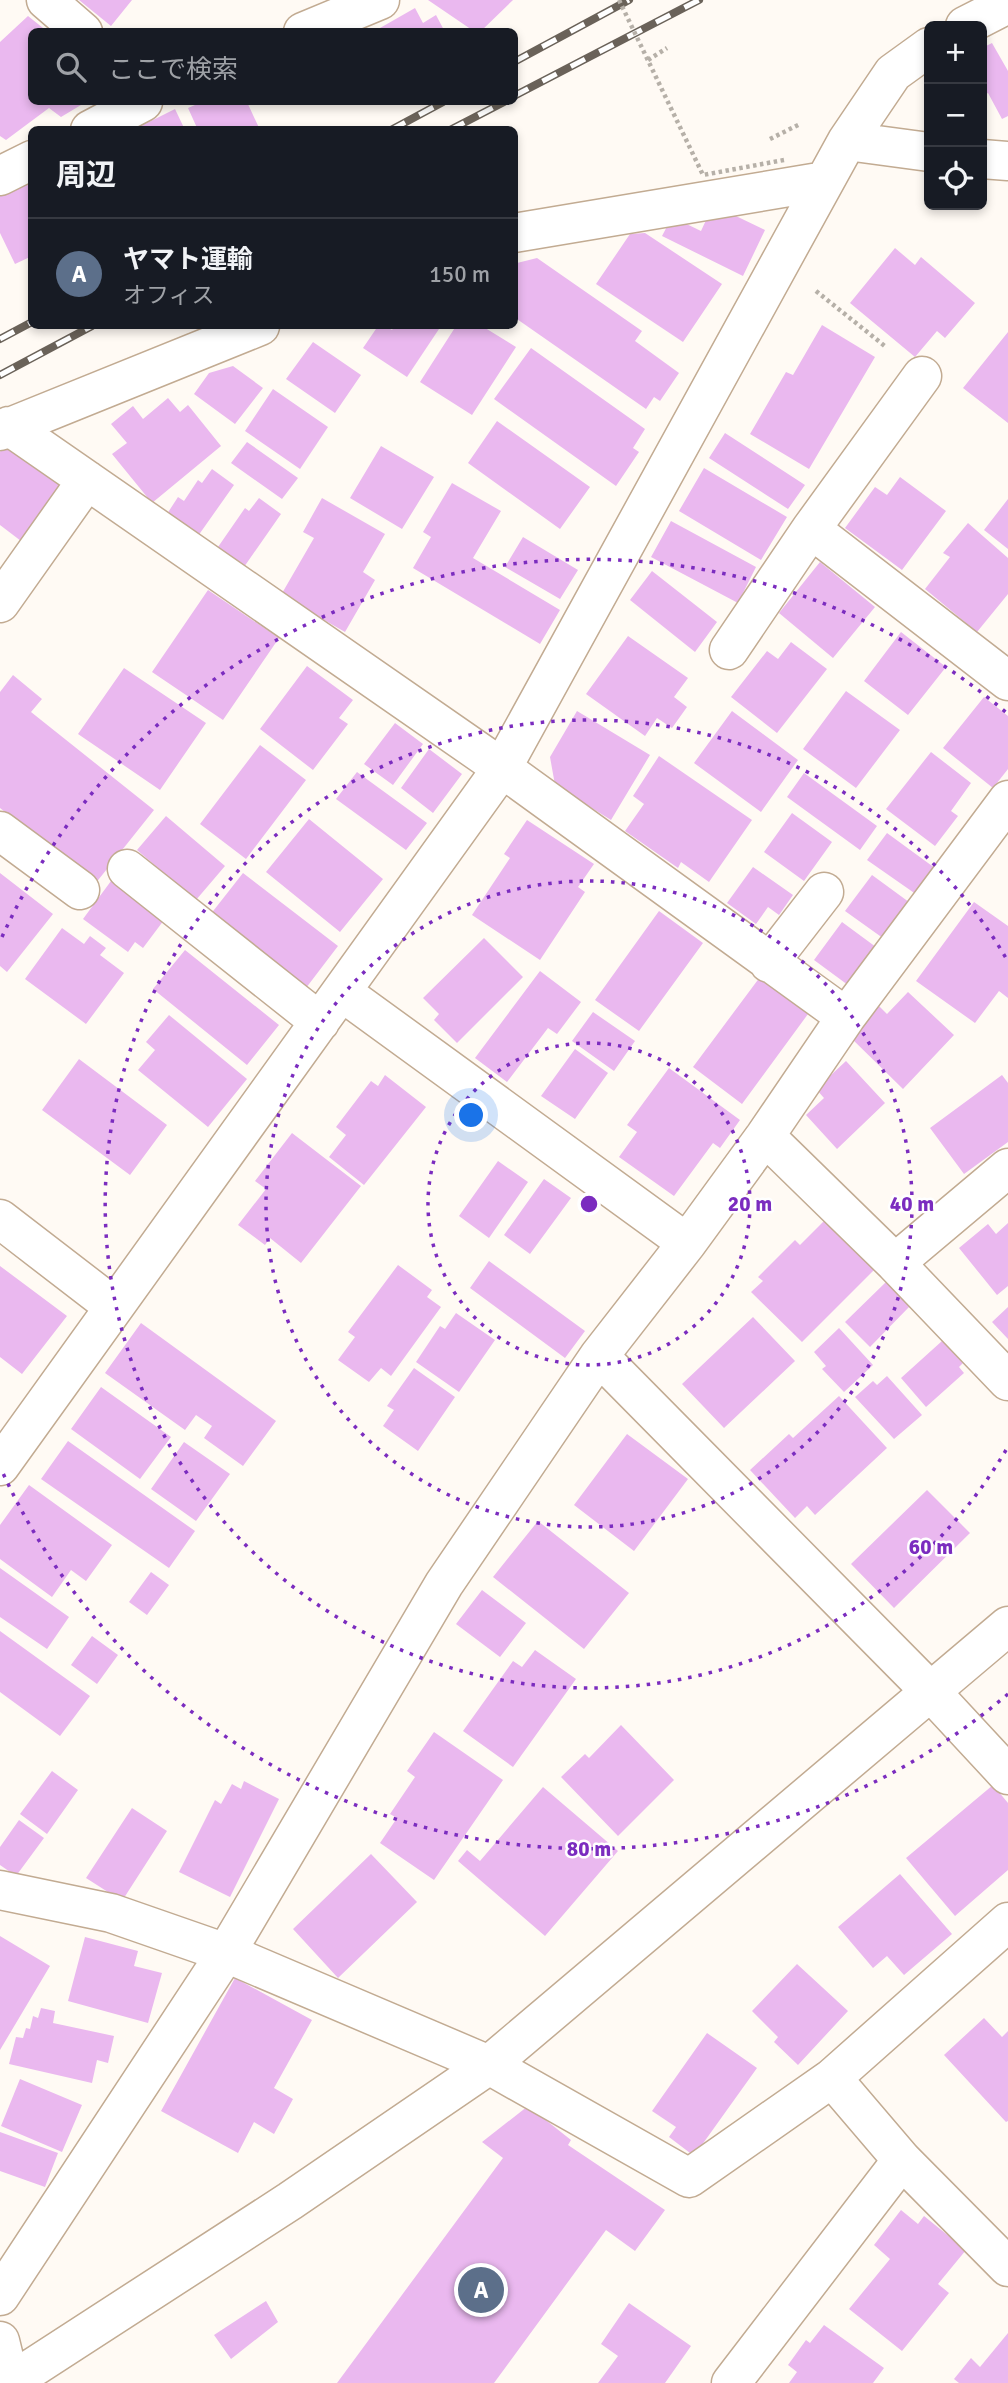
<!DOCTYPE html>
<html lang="ja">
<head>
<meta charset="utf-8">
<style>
  :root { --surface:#171b24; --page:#20242c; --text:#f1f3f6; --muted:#9ea1a6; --line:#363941; --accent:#0b8043 }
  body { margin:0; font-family:Signika,"Noto Sans JP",sans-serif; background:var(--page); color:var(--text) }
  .controls { position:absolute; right:21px; top:21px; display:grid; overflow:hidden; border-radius:10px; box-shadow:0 4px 10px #0003 }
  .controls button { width:63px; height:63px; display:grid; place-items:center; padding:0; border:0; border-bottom:2px solid var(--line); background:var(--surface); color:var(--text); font:35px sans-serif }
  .you { position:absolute; left:472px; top:1116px; width:24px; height:24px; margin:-18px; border:5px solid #fff; border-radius:50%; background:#1a73e8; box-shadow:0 0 0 10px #1a73e833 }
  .badge { display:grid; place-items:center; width:46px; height:46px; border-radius:50%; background:var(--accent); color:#fff; font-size:23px; font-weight:700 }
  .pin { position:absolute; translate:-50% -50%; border:4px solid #fff; box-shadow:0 2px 7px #0006 }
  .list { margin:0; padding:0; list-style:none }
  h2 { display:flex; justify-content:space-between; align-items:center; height:91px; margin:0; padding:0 28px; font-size:30px }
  h2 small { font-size:23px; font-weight:400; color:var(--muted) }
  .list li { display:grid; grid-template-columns:46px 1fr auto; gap:21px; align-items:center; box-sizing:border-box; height:112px; padding:0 28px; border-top:2px solid var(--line) }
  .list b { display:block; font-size:26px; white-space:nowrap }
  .list p { margin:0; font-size:23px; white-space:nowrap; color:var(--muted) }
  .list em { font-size:23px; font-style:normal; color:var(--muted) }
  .icon { flex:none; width:38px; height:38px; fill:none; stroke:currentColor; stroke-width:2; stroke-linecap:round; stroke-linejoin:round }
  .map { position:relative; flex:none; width:1008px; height:2383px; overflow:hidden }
  .search { position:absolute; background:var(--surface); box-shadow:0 4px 10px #0003; left:28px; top:28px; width:490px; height:77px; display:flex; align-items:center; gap:18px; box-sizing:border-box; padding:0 24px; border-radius:10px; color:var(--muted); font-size:26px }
  .panel { position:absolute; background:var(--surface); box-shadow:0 4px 10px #0003; left:28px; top:126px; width:490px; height:203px; border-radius:10px }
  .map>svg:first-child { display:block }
  .building { fill:#eab8ef }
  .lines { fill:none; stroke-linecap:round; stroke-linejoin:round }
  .minor-casing { stroke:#c2ab92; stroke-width:41 }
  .path { stroke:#b6b0a8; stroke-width:4.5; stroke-dasharray:3.5 3.5; stroke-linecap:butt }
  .minor { stroke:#fff; stroke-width:38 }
  .rail-casing { stroke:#6a6259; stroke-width:8 }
  .rail { stroke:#fff; stroke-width:5; stroke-dasharray:16; stroke-linecap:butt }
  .path-bridge { stroke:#b6b0a8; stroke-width:4.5; stroke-dasharray:3.5 3.5; stroke-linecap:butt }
  .ring { fill:none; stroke:#7b2cbf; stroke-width:3.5; stroke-dasharray:3.5 7 }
  .centre { fill:#7b2cbf; stroke:#fff; stroke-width:3.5 }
  .ring-label { font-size:21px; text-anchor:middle; font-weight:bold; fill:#7b2cbf; stroke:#fff; stroke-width:5; stroke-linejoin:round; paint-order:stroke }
</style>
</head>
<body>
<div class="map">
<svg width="1008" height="2383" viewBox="0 0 1008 2383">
  <rect width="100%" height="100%" fill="#fffaf4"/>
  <!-- building -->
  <path class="building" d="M79,0H132L111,26Z
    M428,0H513L480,32H475Z
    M415,8L423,23L436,15L445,32H373Z
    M28,16L48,32H32V102H86L61,117L49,108L6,140L0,136V42Z
    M992,43L1008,71V116L1002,119L988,93L982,96V48Z
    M202,102H247L260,130H198L188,108Z
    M175,109L185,130H133Z
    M32,175V256L15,264L0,233V191Z
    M713,205L765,230L743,276L662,236L672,217L701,231Z
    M645,233L722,284L683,342L596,284L630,234Z
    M895,248L915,265L921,257L975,303L945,338L937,331L915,357L850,303Z
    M537,258L642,331L635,341L679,373L660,401L654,397L646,409L514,317V266L517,263Z
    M822,325L875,357L809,469L750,434L786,372L793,375Z
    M378,326H385L392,330L395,326H441L407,377L363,348Z
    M456,326H482L516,347L472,415L420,382Z
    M1008,332V423L963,388Z
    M313,342L361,375L335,413L286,379Z
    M531,348L645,429L633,448L639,452L616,486L494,399Z
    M233,366L263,388L235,424L194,394L209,373Z
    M273,389L328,427L300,469L245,431Z
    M168,398L180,412L188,405L221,446L152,503L112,454L127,443L111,424L133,406L143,419Z
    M497,421L590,487L560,529L468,463Z
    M725,433L805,485L788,509L709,458Z
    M9,439L67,483L21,541L0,525V452Z
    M247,442L298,478L282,499L231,463Z
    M381,446L434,477L402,529L350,498Z
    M704,468L787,517L761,560L679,511Z
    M212,469L234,485L198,536L167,514L178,497L184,501L198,480L202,483Z
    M900,477L946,511L902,570L845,528L875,487L887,495Z
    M452,483L501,511L473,558L560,610L540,644L413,568L431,537L423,532Z
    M259,498L281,514L244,567L218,547L245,508L249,511Z
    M322,498L385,534L363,572L375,580L345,632L281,595L314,538L303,532Z
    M1008,499V549L984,530Z
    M671,521L756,567L738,603L651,557Z
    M968,523L1008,558V594L977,632L925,589L950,557L943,553Z
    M523,537L578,570L560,599L505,567Z
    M820,562L875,607L833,658L779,613Z
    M652,571L717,622L695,652L630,600Z
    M208,590L279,638L223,720L152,672Z
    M901,632L946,667L908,715L864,681Z
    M628,636L688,678L674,697L687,707L672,728L657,718L645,736L586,694Z
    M791,642L827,669L777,733L731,697L767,651L778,659Z
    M307,666L353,700L339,718L348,724L313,770L260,729Z
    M124,668L206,723L160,790L78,734Z
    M13,675L42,699L31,712L154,810L95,884L0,808V692Z
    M846,691L900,730L856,788L803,749Z
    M984,697L1008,716V769L993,788L943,748Z
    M577,711L650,755L611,820L555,785L550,757Z
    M732,711L798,760L761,812L694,763Z
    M395,723L423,744L393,785L364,764Z
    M260,745L306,780L246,859L200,824Z
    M429,749L462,774L433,813L401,788Z
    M931,752L971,783L951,811L958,816L935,846L886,809Z
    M659,756L752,820L709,882L681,862L678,868L625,831L644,804L633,796Z
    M357,772L427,823L406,850L336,799Z
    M804,773L877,826L860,850L787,797Z
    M792,813L832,842L804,881L764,852Z
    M166,816L225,866L196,900L183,889L179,894L154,873L158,868L137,850Z
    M309,819L383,879L340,932L266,872Z
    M527,820L594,864L578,887L585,892L540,960L472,915L510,858L504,854Z
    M887,833L939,871L920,897L867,860Z
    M753,867L793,895L779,915L768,907L756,924L727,903Z
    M0,873L53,914L7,972L0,966Z
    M243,873L338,946L306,988L210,915Z
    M872,875L913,905L887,941L845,911Z
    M111,881L164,920L143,948L135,942L128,952L83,919Z
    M974,902L1008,926V998L999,991L975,1023L916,981Z
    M659,911L703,943L639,1031L595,1000Z
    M842,922L880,950L852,988L814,960Z
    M62,928L84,944L90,936L106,948L100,955L124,973L86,1024L25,979Z
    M484,938L523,977L457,1043L434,1020L439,1014L423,998Z
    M185,950L279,1025L247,1065L153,989Z
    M540,971L581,1002L557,1034L548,1028L507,1082L475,1058Z
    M760,977L808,1014L742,1104L693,1067Z
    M908,992L954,1035L903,1089L849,1036L878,1005L887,1014Z
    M593,1012L635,1041L614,1071L572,1041Z
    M169,1015L247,1079L208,1127L138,1070L155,1050L146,1042Z
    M575,1049L608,1073L575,1119L541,1096Z
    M79,1059L167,1125L130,1175L42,1110Z
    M846,1061L885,1103L837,1149L806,1115L824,1098L816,1089Z
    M669,1068L740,1120L720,1148L713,1143L674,1196L619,1157L637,1132L627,1125Z
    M385,1075L426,1107L364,1185L329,1157L346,1135L336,1127L371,1081L378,1086Z
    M1002,1075L1008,1083V1142L964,1174L930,1128Z
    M292,1133L361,1186L301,1263L270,1238L265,1245L238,1225L266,1189L255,1181Z
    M498,1161L528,1182L489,1238L459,1216Z
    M544,1179L571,1198L530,1254L504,1235Z
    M825,1220L875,1269L802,1342L751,1292L763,1281L758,1277L795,1240L800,1245Z
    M1008,1223V1286L997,1295L959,1248L988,1224L996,1234Z
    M489,1261L585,1331L565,1358L470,1288Z
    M398,1265L432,1290L427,1297L441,1307L391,1376L381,1368L369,1382L338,1360L355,1337L348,1332Z
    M0,1266L67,1316L22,1374L0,1357Z
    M886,1282L910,1306L870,1347L845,1322Z
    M1008,1307V1339L992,1322Z
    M456,1313L495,1340L459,1392L416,1362L440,1326L445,1329Z
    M753,1317L795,1361L724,1428L682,1384Z
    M141,1323L276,1421L243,1466L204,1438L212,1426L196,1415L185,1430L105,1373Z
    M839,1328L873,1365L844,1392L822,1369L826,1366L814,1352Z
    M942,1341L963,1363L959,1367L964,1373L926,1407L901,1378Z
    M414,1368L455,1397L418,1451L383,1426L394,1410L387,1406Z
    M887,1376L922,1415L894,1439L855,1397L873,1381L877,1385Z
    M101,1387L171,1437L140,1479L71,1429Z
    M839,1396L887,1448L815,1515L807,1506L795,1518L750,1470L789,1434L793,1438Z
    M627,1434L688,1479L634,1551L574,1505Z
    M68,1441L195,1531L169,1568L41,1479Z
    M184,1442L230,1474L196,1521L151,1489Z
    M29,1485L112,1545L86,1581L71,1570L52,1597L0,1559V1525Z
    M927,1490L970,1533L894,1608L851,1564Z
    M538,1521L629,1593L584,1649L493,1577Z
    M0,1568L69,1617L47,1649L0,1617Z
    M151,1572L169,1585L147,1615L129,1602Z
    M482,1590L526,1623L500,1657L456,1624Z
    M0,1631L90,1696L60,1736L0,1692Z
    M92,1636L118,1655L97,1684L71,1665Z
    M535,1650L576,1679L513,1767L463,1731L513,1661L522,1667Z
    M621,1725L674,1780L618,1836L561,1777L585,1754L589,1758Z
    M434,1732L503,1780L434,1880L380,1843L397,1818L390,1814L415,1777L407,1771Z
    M52,1771L78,1790L47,1834L20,1814Z
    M244,1781L279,1799L230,1897L179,1872L215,1800L221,1804L232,1784L241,1789Z
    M993,1785L1008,1803V1870L955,1916L906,1858Z
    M543,1787L618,1851L545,1936L458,1861L467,1850L480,1861Z
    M132,1808L167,1831L122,1901L86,1878Z
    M19,1820L44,1838L16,1876L0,1865V1847Z
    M371,1854L417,1902L338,1978L293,1929Z
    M900,1874L952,1934L904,1975L887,1956L873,1968L838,1927Z
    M0,1936L50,1966L0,2050Z
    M85,1937L138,1951L134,1966L162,1973L148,2023L68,2001Z
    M797,1964L848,2011L798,2065L774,2042L778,2037L752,2011Z
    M235,1978L312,2020L274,2088L293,2099L274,2134L254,2122L238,2153L161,2111Z
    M41,2008L55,2011L53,2023L114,2036L108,2063L97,2060L92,2083L9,2064L16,2037L23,2038L26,2028L30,2029L33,2016L38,2018Z
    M984,2018L1002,2037L1008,2031V2121L1006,2122L944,2055Z
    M707,2033L757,2068L694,2156L669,2137L676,2127L652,2111Z
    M20,2079L82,2105L62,2152L1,2126Z
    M528,2106L571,2140L568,2145L665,2210L635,2251L606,2230L494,2383H337L503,2158L482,2142Z
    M0,2132L58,2153L45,2187L0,2171Z
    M901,2210L918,2224L924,2216L966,2250L938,2284L949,2293L902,2351L849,2309L890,2259L874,2245Z
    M266,2301L278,2322L231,2359L214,2335Z
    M629,2303L691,2346L665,2383H598L618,2356L601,2344Z
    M824,2325L884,2368L873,2383H789L797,2372L788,2365L806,2340L810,2343Z
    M1008,2333V2383H959L954,2379L971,2358L980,2367Z"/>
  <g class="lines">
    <defs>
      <path id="minor" d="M46,0L83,32
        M965,26L1008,4
        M303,32L380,0
        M90,130L143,102
        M847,141L929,152
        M982,159L1008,161
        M0,176L32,160
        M514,233L825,181
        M0,431L260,326
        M811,529L1008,681
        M0,603L87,480
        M729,650L811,529L922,376
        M0,831L80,890
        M127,869L320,1022
        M769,963L824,892
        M342,992L687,1243
        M846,1017L1008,800
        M765,1136L895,1263L1008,1381
        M0,1219L113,1306
        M895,1263L1008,1168
        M599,1356L931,1692L1008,1775
        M0,1466L502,768L847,141L893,73L929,47
        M0,1890L111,1913L226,1953L489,2065L689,2178L832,2078L1008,1922
        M832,2078L902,2160L1008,2267
        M0,2296L226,1953L444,1584L599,1356L687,1243L765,1136L846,1017L502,768L9,426
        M0,2341L10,2382
        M9,2383L290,2201L489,2065L1008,1626
        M731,2383L902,2160"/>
    </defs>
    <!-- minor casing -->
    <use href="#minor" class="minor-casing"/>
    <!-- path -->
    <path class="path" d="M648,60L667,48
      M770,139L800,124
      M816,291L886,347"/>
    <!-- minor -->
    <use href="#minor" class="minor"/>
    <defs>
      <path id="rail" d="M514,62L629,0
        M514,96L699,0
        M391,130L443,102
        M450,130L504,102
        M0,339L32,322
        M0,375L92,326"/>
    </defs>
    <!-- rail casing -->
    <use href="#rail" class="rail-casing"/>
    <!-- rail -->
    <use href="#rail" class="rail"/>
    <!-- path-bridge -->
    <path class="path-bridge" d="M619,0L703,175L784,160"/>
  </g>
  <!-- distance rings -->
  <g class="ring">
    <circle cx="589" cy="1204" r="161"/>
    <circle cx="589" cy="1204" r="323"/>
    <path d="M1006 1450A484 484 0 1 1 1006 958"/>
    <path d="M1008 1694A645 645 0 0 1 2 1471M2 937A645 645 0 0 1 1008 714"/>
  </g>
  <circle cx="589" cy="1204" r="10" class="centre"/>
  <g class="ring-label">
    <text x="750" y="1211">20 m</text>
    <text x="912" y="1211">40 m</text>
    <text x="931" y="1554">60 m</text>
    <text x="589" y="1856">80 m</text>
  </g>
</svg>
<div class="controls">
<button>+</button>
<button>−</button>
<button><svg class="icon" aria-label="locate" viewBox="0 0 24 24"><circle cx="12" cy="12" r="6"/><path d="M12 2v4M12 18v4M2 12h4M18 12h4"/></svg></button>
</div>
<div class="you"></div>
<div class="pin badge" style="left:481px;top:2290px;background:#5c6f8a">A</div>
<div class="search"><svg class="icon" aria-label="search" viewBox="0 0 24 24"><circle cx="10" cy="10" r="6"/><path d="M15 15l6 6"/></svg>ここで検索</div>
<section class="panel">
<h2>周辺<small></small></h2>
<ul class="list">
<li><span class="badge" style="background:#5c6f8a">A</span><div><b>ヤマト運輸</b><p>オフィス</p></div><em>150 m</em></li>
</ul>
</section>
</div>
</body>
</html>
